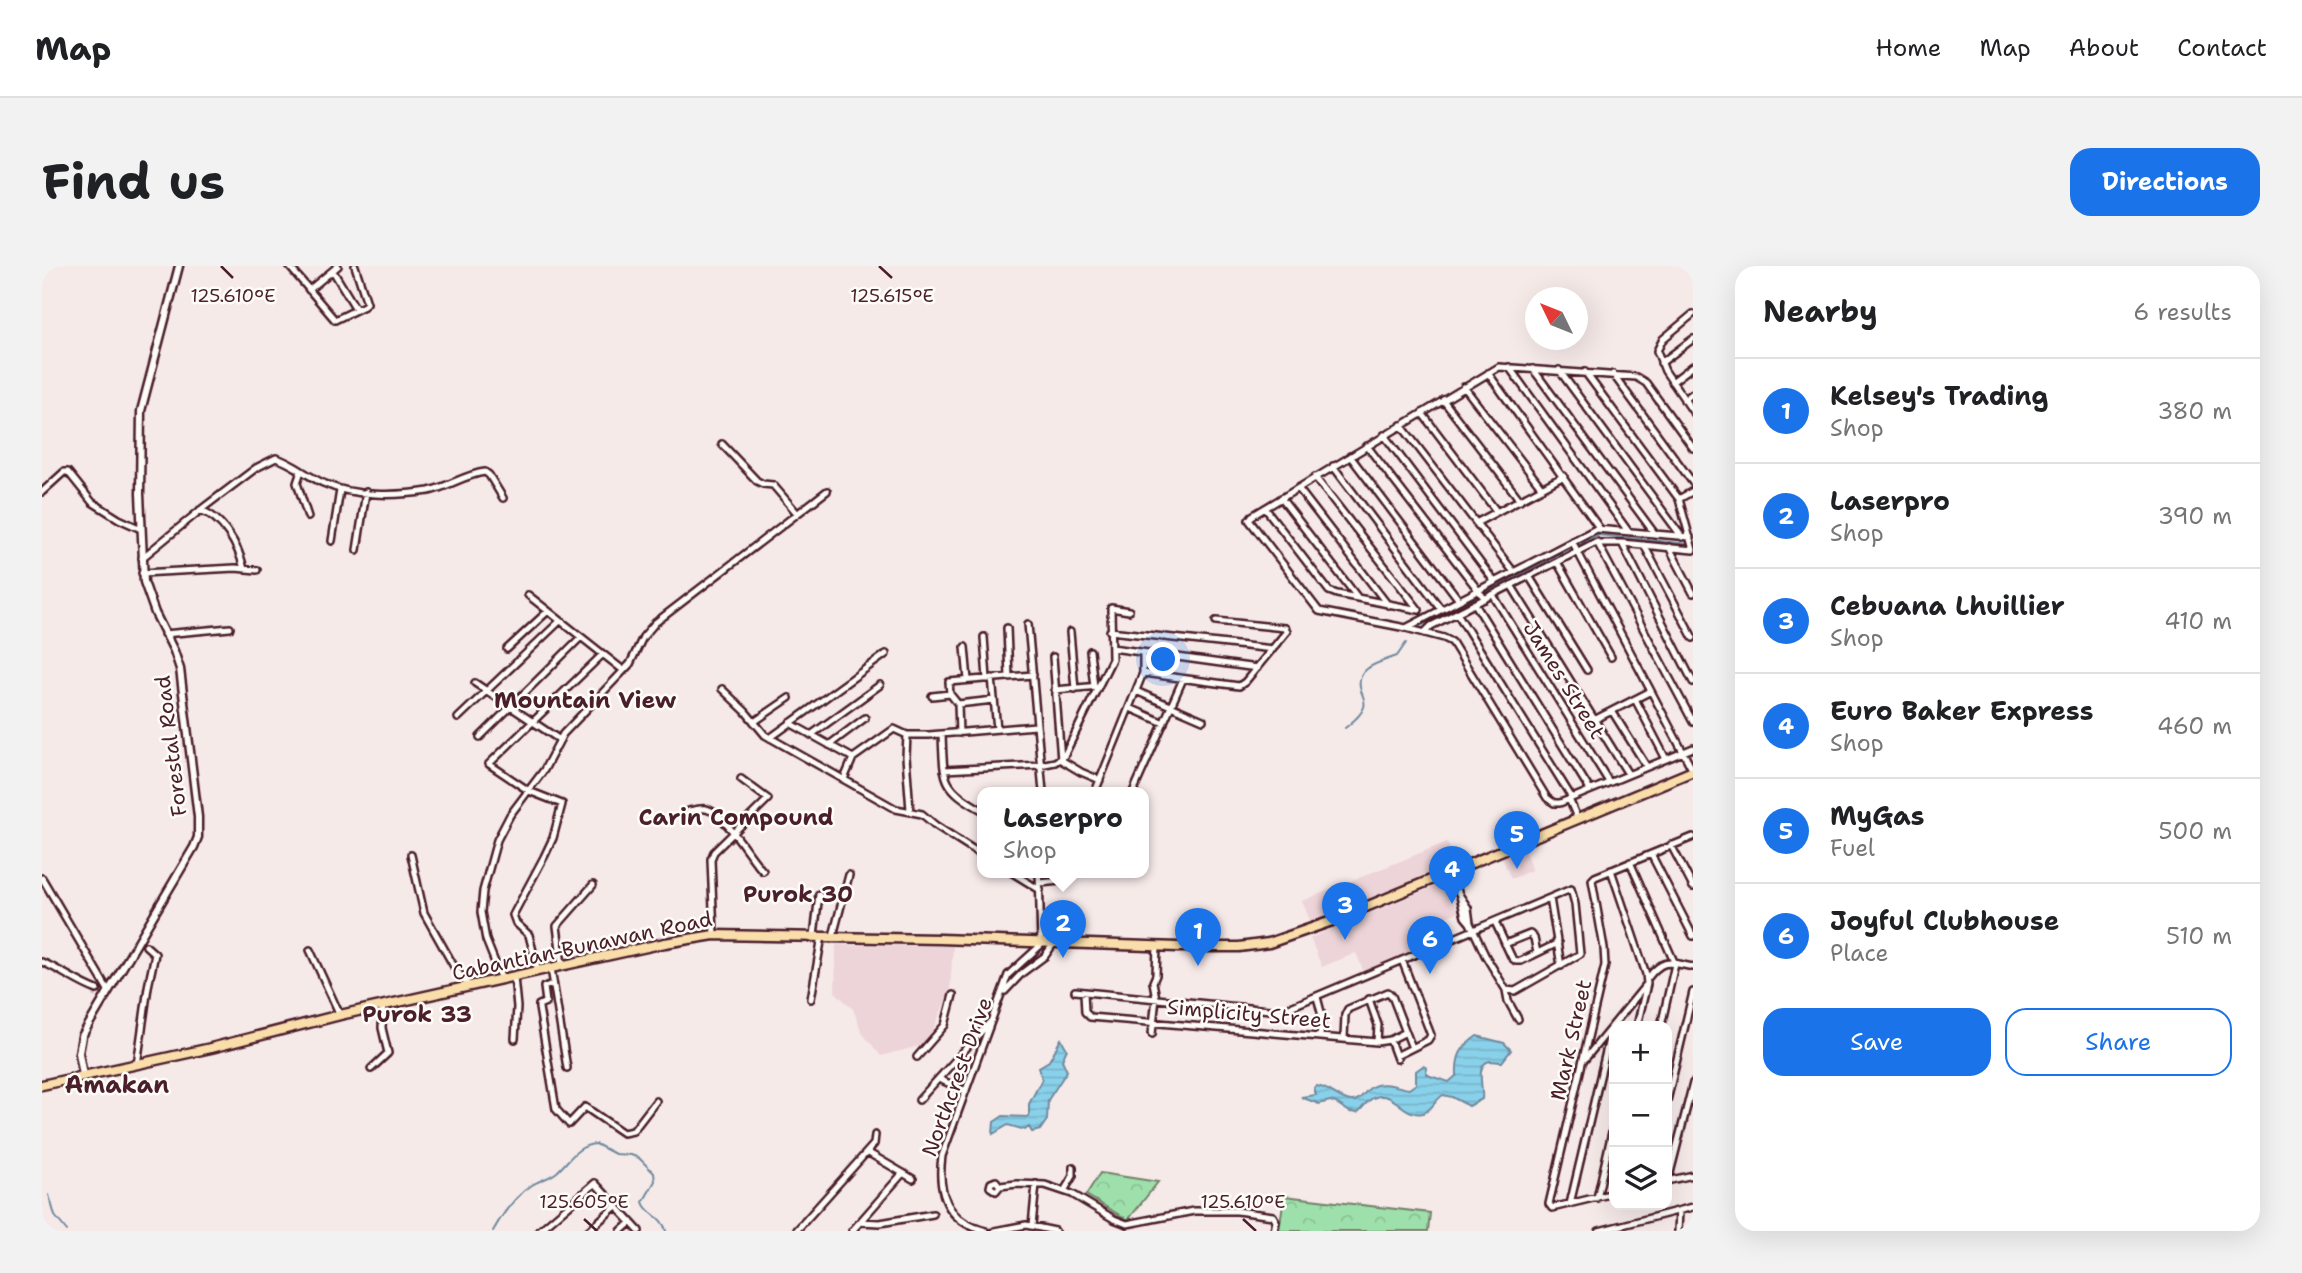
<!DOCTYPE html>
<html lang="en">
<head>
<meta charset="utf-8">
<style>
  :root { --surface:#fff; --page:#f2f2f2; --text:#202124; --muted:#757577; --line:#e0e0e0; --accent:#1a73e8 }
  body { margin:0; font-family:"Shantell Sans",sans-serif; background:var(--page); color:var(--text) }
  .controls { position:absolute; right:21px; bottom:21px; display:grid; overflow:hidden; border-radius:14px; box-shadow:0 7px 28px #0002 }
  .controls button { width:63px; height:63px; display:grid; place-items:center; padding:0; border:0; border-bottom:2px solid var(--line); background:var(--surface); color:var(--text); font:35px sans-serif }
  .compass { position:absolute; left:1483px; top:21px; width:63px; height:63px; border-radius:50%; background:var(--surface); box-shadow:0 7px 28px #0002; rotate:313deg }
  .you { position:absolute; left:1122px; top:394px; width:24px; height:24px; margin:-18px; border:5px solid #fff; border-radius:50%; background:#1a73e8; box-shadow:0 0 0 10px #1a73e833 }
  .badge { display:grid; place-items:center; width:46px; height:46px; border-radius:50%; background:var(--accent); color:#fff; font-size:23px; font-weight:700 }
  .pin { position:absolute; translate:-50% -58px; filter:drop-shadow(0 2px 4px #0008) }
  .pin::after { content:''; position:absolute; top:37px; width:24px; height:21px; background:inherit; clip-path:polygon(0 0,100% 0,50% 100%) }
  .popup { position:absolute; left:935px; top:521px; width:172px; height:91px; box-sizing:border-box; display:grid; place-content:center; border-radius:14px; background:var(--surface); filter:drop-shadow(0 2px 5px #0005); font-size:23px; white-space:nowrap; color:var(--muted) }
  .popup b { font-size:26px; color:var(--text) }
  .popup::after { content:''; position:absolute; left:50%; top:100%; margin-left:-14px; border:14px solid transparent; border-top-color:var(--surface) }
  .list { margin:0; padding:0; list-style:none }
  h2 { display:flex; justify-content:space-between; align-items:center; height:91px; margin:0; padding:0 28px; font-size:30px }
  h2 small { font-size:23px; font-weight:400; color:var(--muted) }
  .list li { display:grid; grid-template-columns:46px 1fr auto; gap:21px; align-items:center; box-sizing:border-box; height:105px; padding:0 28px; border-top:2px solid var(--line) }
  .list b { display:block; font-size:26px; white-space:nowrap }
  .list p { margin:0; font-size:23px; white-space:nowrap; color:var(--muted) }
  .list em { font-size:23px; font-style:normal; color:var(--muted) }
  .actions { display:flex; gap:14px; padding:21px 28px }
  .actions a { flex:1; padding:16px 0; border:2px solid var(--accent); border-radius:21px; text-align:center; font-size:24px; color:var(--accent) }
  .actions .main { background:var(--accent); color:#fff }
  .icon { flex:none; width:38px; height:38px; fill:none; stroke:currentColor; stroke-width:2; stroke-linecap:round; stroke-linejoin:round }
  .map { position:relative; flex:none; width:1651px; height:965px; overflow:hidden; border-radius:21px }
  header { display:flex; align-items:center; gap:42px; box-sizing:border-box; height:98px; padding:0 35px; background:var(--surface); border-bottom:2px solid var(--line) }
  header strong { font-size:33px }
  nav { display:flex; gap:38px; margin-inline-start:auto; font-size:24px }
  .intro { display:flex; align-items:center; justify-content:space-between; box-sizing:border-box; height:168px; padding:0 42px }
  h1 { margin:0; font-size:49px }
  .button { padding:18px 32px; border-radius:21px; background:var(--accent); color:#fff; font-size:24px; font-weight:700 }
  main { display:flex; gap:42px; padding:0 42px }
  aside { flex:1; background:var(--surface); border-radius:21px; box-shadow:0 7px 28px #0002 }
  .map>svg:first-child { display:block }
  .built { fill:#edd4d8 }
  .forest { fill:url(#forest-crowns); stroke:#74806b; stroke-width:2 }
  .water { fill:url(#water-rules); stroke:#708a9e; stroke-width:2 }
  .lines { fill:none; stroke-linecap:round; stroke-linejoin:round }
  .stream { stroke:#708a9e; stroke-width:2 }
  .minor-tunnel { stroke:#d4c1c3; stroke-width:5; stroke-dasharray:5 2.5; stroke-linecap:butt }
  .minor-casing { stroke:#4a1f2b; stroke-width:10 }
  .tertiary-casing { stroke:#4a1f2b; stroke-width:11 }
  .primary-casing { stroke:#4a1f2b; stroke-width:13 }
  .minor { stroke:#fdfcf7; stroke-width:5 }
  .tertiary { stroke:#fdfcf7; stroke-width:6 }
  .primary { stroke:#f9deab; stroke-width:8 }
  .ticks { fill:none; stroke:#4a1f2b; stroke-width:2.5 }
  .labels { text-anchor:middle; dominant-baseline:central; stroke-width:5; stroke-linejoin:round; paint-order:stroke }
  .street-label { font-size:21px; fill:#4a1f2b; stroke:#fdfcf7 }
  .neighbourhood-label { font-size:23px; font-weight:bold; fill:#4a1f2b; stroke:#fdfcf7 }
  .quarter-label { font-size:24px; font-weight:bold; fill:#4a1f2b; stroke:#fdfcf7 }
  .ticks-label { font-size:18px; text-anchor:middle; fill:#4a1f2b; stroke:#fdfcf7; stroke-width:5; stroke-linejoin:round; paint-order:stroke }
</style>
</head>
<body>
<header>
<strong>Map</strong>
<nav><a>Home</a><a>Map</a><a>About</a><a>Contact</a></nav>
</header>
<div class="intro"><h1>Find us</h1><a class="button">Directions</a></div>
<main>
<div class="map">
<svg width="1651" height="965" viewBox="0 0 1651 965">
  <defs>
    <pattern id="forest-crowns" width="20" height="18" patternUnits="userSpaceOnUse" patternTransform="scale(1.75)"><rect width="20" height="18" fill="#9ee0ab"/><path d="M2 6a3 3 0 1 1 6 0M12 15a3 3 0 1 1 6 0" fill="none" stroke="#8ac093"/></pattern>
    <pattern id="water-rules" width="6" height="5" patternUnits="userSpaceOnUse" patternTransform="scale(1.75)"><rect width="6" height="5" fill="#89d1ea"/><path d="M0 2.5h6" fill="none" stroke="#78b3c9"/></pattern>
  </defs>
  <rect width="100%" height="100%" fill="#f6eae9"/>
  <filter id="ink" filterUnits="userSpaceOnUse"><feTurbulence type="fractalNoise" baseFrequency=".0143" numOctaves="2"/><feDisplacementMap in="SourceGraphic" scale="14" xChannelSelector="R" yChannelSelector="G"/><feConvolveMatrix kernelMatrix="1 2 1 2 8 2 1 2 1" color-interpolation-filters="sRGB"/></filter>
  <g filter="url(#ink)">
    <!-- built -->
    <path class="built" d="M1405,576L1414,597L1269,657L1260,635Z
      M1482,583L1490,604L1469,613L1460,591Z
      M1403,616L1416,646L1371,664L1378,682L1322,706L1314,687L1280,701L1268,672Z
      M794,679L911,680L908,725L885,778L839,790L820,767L811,743L793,726Z"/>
    <!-- forest -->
    <path class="forest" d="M1058,907L1116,916L1086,954L1044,929Z
      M1242,930L1388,947L1386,965H1237Z"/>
    <!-- water -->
    <path class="water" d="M1435,770L1462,777L1469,784L1460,796C1456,796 1452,795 1448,795C1432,798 1442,823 1440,833L1427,840L1410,831L1401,829C1393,834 1389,845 1381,847C1361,852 1352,822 1331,832C1324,835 1321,843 1315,847L1308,846L1294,837L1288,835L1277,838L1259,831L1274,829L1272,822L1275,820C1289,822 1300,836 1310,835C1319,835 1322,826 1328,822C1339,814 1355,821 1367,823L1374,818V805L1381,800L1385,802L1384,807L1388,810L1407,816L1415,809C1414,790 1419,781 1435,770Z
      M1019,773L1025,783L1020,794L1025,805L1006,834L1005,854L998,864L990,866L987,861L983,864L966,859L951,868L952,856L961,850L987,851V838L1000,813L997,801L1007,795Z"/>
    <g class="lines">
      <!-- stream -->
      <path class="stream" d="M1536,279L1555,269L1647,278
        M1443,327L1530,281
        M1376,361L1437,330
        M1303,462C1310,456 1319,450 1322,441C1324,435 1321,431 1319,425C1311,401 1339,396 1355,390L1364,377
        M7,929L13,950L25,965
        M451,965C461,947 473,930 490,919C498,914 508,912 515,906C528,894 535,879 554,878L573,888L589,889L597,892L612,907L613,915L601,936C605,949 621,950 624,965"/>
      <!-- minor-tunnel -->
      <path class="minor-tunnel" d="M52,728L55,730"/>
      <defs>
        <path id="minor" d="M247,0L293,54L322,40L325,37L313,0
          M291,5L314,43
          M267,24L296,0
          M1651,48L1621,73L1615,85L1623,105L1651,146
          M1619,97L1651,73
          M1467,101L1586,265
          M1491,103L1613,268
          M1517,104L1640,271
          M1543,106L1637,233L1651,284
          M1446,107L1558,263
          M1571,108L1651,217
          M1630,116L1651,100
          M1422,121L1500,222
          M1401,134L1478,234
          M1642,134L1651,127
          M1380,147L1455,246
          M1359,159L1471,305
          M1342,169L1452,315
          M680,178L715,215L721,218L731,219L755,247
          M1325,180L1443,333
          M1651,182L1604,117L1594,111L1457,101L1210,250L1207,254L1277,345L1364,362L1402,372L1410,376L1505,532L1512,537H1518L1651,482
          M1308,190L1417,334
          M1291,200L1399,343
          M259,205L255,217L266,251
          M1273,211L1377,344
          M1256,222L1346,339
          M0,226L22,206H26L50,236L77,253L99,263
          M1239,232L1316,332
          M1637,233L1651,225
          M1223,242L1287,325L1295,328L1377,344
          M158,244C181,251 197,281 202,303
          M1434,257L1522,210
          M290,275L298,224
          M1530,275L1651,505
          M1555,276L1651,456
          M1580,277L1651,416
          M1602,279L1651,372
          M1627,281L1651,327
          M315,284L324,226
          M100,292L161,242L214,202L234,192C251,197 265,210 281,217C312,231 354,230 387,225C406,221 424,208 443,206L447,209L461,232
          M1515,296L1569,391
          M100,307L193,302L215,304
          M1487,310L1545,404
          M1469,319L1586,508
          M486,329L581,404
          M1451,329L1567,516
          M1433,338L1548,524
          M1415,347L1530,532
          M986,358L1001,526
          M965,362L967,411
          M1364,362L1554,263L1648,271
          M1068,365L1231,383
          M1028,366L1033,423
          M1382,367L1389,360L1552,277H1580L1651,284
          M122,368L188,362
          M942,371L945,413
          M923,381L926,414
          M1070,382L1215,402
          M465,383L506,345
          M1048,385L1052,421
          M1011,391L1019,494L1039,506L1058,514
          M1101,407L1197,420L1203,416L1245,365L1243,362L1174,355
          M950,412L955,463
          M433,417L518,474
          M680,423L703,445L723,469L854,543L880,548L893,559L940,589
          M1013,424L1057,420
          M1094,425L1161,454
          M890,430L908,428
          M1593,433L1624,493
          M916,438L952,434
          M1088,442L1122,457
          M1570,445L1605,501
          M416,452L518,355
          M1552,454L1609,425
          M712,456L747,432
          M748,457L811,492
          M917,467L916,438L908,428L907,416L991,409
          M769,469L838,419
          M865,469L864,491L868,544
          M900,469C902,514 899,521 940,544
          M438,471L539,371
          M728,472L844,388
          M787,479L823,452
          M902,504L998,499L1013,496L1022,490L1070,393L1069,342L1087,345
          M802,513L811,492L852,463L865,469H887L994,460
          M1053,526L1101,407V387
          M1091,526L1141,413
          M1527,533L1536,554
          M647,545C652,544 659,542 664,543C683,547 707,591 721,605
          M1629,579L1651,621
          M1609,588L1651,670
          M369,589L382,647L414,704L428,721
          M1588,596L1633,698L1619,760
          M1569,604L1604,708L1605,718L1595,760
          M969,606L998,624
          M1408,607L1418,630L1426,642L1428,657
          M0,612L66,724
          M998,617L1018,615L1032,606
          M1418,630L1423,651L1428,657L1443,689L1464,724L1466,735L1476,753
          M1508,632L1519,700
          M1453,656L1470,692L1474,695H1479L1516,677
          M672,669L669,593L672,586L726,533L699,513
          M772,670L777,628
          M791,670L807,609
          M1463,678L1488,668L1492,672L1495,687
          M268,684L298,749
          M0,696C19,704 36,717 55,724
          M520,699L515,660L551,619
          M509,702L525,802
          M496,705L487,669L474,657L471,649L502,591L511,572L520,538L487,525L447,498L561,388
          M472,711L475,741L473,773
          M1605,713C1621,692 1627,696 1651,701
          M460,714L444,674L439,646L441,625L455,574L468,549L502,504L521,468L588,398L601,371L613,357L785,225
          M511,718L502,721L504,736L497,739V742L514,843L527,858L543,841L581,867L591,865L614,835
          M963,725L980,707L1003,690L1012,677
          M1033,725L1239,745L1529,623L1533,638L1538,688L1473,725L1464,724
          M1042,726L1043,746L1048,751L1335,776L1348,774L1364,766
          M1275,731L1280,750L1278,770
          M769,733L780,670
          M1327,733L1336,759L1335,776
          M1110,768L1114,732L1111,716L1114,709L1115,680
          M1302,772L1303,749L1306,743L1346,726L1350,730L1370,782
          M1348,774L1355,793
          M1354,790L1386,774L1389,769L1360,694
          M875,791L903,759L911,729
          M1543,793L1603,720
          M95,799L106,721L113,688L104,680
          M329,803L346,787L340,762L341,739
          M897,813L924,825
          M877,834L948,756
          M1625,835L1651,726
          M825,886L871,913
          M1625,915L1651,909
          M1626,915L1651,817
          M958,920L954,915L949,917L948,921L954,925L958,920L975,918L1003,919L1030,928L1072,953L1085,958L1152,945H1195L1231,950L1234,955L1232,965
          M1022,925L1031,910V901
          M1572,927L1510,942L1507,938L1563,699L1562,682L1550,614L1553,611L1651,571
          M1555,932L1572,857
          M1528,938L1570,760
          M818,956L838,957L891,948
          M990,960L994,918
          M497,965L553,917L597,965
          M546,965L574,940
          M579,965L589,956
          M754,965L832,878L833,869
          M810,965L861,907
          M944,965C905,956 895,927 900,890L966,709L999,679L997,606
          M953,965L984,959L1013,965
          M1557,965L1651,941
          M1636,965L1637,945"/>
        <path id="tertiary" d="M41,809L37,787L40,770L152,581L156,571V551L138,403L132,385L113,347L102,316L98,228L99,145L137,0"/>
        <path id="primary" d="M0,819L169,782L298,749L509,702L623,677L672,669L898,673L1136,681H1197L1227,677L1290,655L1651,505"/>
      </defs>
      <!-- minor casing -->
      <use href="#minor" class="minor-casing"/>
      <!-- tertiary casing -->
      <use href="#tertiary" class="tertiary-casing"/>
      <!-- primary casing -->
      <use href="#primary" class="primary-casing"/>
      <!-- minor -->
      <use href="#minor" class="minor"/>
      <!-- tertiary -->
      <use href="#tertiary" class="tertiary"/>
      <!-- primary -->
      <use href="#primary" class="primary"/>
    </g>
  </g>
  <!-- ticks -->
  <path class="ticks" d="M179,0L191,12M837,0L850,12M542,953L555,965M1201,953L1214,965"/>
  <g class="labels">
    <!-- street labels -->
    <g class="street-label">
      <text transform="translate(1522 414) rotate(58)">James Street</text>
      <text transform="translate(129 480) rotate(-97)">Forestal Road</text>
      <text transform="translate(540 680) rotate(-12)">Cabantian-Bunawan Road</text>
      <text transform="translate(1207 748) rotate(5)">Simplicity Street</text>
      <text transform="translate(1529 774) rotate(-77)">Mark Street</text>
      <text transform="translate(915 811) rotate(-70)">Northcrest Drive</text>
    </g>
    <!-- neighbourhood labels -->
    <g class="neighbourhood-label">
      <text x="543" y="434">Mountain View</text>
      <text x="694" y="551">Carin Compound</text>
      <text x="756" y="628">Purok 30</text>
      <text x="375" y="748">Purok 33</text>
    </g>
    <!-- quarter labels -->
    <g class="quarter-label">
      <text x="75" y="819">Amakan</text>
    </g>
  </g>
  <g class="ticks-label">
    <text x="191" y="36">125.610°E</text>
    <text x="850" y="36">125.615°E</text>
    <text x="542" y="942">125.605°E</text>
    <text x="1201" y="942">125.610°E</text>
  </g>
</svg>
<div class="controls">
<button>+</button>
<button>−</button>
<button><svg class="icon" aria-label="layers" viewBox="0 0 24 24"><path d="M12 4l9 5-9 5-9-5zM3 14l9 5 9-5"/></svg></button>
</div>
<svg class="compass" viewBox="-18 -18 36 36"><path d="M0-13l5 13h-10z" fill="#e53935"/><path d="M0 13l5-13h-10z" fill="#757577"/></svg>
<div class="you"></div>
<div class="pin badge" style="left:1156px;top:700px">1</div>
<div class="pin badge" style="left:1021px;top:692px">2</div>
<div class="popup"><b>Laserpro</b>Shop</div>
<div class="pin badge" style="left:1303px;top:674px">3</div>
<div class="pin badge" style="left:1410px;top:638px">4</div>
<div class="pin badge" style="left:1475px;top:603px">5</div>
<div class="pin badge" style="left:1388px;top:708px">6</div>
</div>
<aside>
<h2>Nearby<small>6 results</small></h2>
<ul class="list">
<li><span class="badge">1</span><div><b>Kelsey's Trading</b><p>Shop</p></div><em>380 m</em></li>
<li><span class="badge">2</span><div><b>Laserpro</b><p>Shop</p></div><em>390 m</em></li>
<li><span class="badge">3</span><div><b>Cebuana Lhuillier</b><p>Shop</p></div><em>410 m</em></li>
<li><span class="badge">4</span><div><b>Euro Baker Express</b><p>Shop</p></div><em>460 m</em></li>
<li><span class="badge">5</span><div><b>MyGas</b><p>Fuel</p></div><em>500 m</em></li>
<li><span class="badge">6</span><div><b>Joyful Clubhouse</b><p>Place</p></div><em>510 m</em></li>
</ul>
<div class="actions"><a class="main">Save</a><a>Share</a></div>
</aside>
</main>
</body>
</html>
